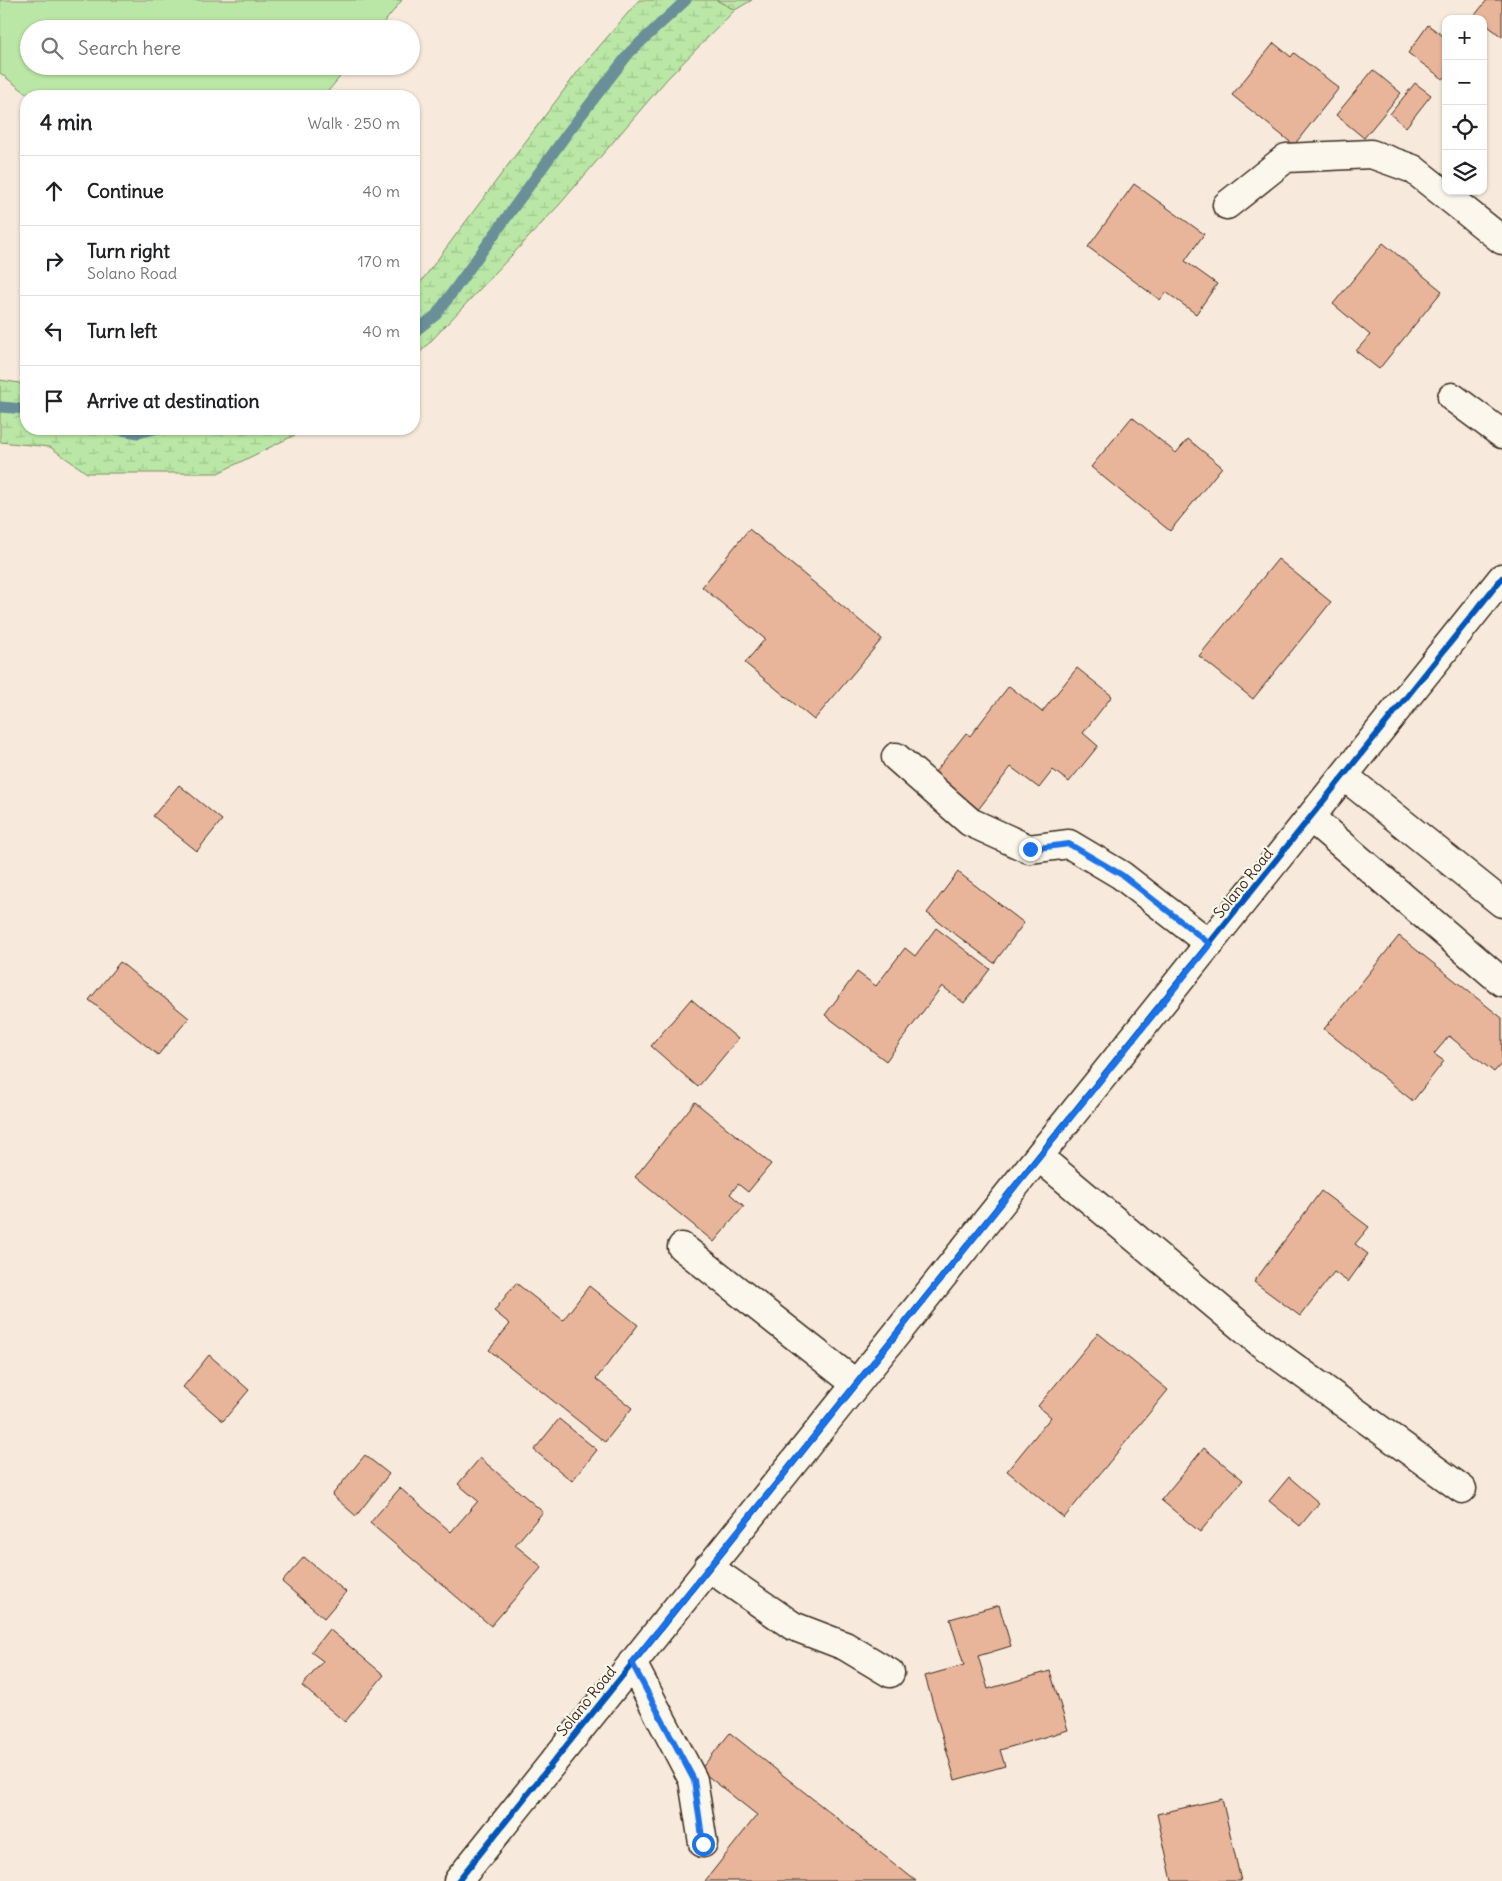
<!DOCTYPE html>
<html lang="en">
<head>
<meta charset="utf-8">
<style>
  :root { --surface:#fff; --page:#f2f2f2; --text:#202124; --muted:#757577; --line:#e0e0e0 }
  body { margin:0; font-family:Delius,sans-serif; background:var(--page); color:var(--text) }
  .controls { position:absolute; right:15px; top:15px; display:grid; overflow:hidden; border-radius:10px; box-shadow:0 1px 4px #0004 }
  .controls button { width:45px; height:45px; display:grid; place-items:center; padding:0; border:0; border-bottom:1px solid var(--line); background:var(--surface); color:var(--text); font:25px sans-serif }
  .stop { position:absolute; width:15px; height:15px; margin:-11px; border:4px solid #1a73e8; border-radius:50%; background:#fff }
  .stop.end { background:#1a73e8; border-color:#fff; box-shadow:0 1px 5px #0008 }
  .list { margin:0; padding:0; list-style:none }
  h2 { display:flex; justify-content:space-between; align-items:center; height:65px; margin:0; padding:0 20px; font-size:21px }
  h2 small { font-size:16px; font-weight:400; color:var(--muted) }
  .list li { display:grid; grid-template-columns:32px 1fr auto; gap:15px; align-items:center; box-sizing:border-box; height:70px; padding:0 20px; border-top:1px solid var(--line) }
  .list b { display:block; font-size:19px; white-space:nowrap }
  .list p { margin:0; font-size:16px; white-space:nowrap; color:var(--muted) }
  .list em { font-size:16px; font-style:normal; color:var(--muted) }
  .icon { flex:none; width:28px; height:28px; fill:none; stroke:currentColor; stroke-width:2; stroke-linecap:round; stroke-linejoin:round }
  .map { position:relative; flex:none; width:1502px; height:1881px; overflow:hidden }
  .search { position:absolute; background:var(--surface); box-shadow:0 1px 4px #0004; left:20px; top:20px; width:400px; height:55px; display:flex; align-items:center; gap:12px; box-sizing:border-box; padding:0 18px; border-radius:28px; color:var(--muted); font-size:19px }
  .panel { position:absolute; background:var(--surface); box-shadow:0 1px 4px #0004; left:20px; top:90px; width:400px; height:345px; border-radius:20px }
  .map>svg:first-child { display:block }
  .forest { fill:url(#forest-crowns); stroke:#7a8862 }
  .wetland { fill:url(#wetland-marsh); stroke:#7a8862 }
  .pitch { fill:#bae7a5; stroke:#7a8862 }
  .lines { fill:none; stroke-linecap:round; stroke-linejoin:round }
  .stream { stroke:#6a8f98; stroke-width:11 }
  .building { fill:#e8b59a; stroke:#3b2a1e }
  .minor-casing { stroke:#3b2a1e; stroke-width:31 }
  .minor { stroke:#fbf7ec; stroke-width:28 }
  .cycleway-casing { stroke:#fbf7ec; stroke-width:9 }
  .cycleway { stroke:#0057b8; stroke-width:6 }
  .route { stroke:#1a73e8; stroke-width:6 }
  .labels { text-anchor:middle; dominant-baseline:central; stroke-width:4.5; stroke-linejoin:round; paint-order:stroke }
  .street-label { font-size:15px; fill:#3b2a1e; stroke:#fbf7ec }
</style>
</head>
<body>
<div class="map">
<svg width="1502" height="1881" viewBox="0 0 1502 1881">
  <defs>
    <pattern id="forest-crowns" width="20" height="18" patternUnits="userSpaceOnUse" patternTransform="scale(1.25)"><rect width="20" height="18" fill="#bae7a5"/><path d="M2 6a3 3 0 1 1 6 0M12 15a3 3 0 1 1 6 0" fill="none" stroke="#a1c68e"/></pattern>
    <pattern id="wetland-marsh" width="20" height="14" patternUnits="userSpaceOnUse" patternTransform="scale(1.25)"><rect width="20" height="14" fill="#bae7a5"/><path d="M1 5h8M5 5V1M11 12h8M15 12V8" fill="none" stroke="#a1c68e"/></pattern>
  </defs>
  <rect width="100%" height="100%" fill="#f7eadc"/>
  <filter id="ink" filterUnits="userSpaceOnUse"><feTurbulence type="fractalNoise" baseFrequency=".02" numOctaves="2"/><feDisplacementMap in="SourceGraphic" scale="10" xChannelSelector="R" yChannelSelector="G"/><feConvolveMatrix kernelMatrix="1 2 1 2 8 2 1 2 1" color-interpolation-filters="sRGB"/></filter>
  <g filter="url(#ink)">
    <!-- forest -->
    <path class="forest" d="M716,0H752L735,10Z"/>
    <!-- wetland -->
    <path class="wetland" d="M639,0H716L735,10L667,79L560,204L414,359V291L579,70Z
      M0,380L26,384V429H307L218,473H87L50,447L0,442Z"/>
    <!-- pitch -->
    <path class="pitch" d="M0,0H402L379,29H29V66H349L324,96H30L0,73Z"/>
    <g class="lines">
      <!-- stream -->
      <path class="stream" d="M414,332L436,315L569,131L630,52L686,0
        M0,407L26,409
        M117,429L138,433L155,429"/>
    </g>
    <!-- building -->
    <path class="building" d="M1487,0H1502V37L1483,22V19H1479L1475,15Z
      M1428,25L1446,38V76L1443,79L1408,53Z
      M1274,43L1291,57L1294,53L1339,88L1294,145L1232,95Z
      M1373,70L1401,93L1364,138L1336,115Z
      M1415,83L1431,95L1406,127L1390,114Z
      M1134,184L1204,234L1185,261L1217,284L1196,314L1166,292L1160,300L1088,247Z
      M1383,243L1442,291L1379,369L1356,351L1370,335L1333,304Z
      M1132,417L1176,453L1188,439L1222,467L1170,531L1091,467Z
      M749,529L882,639L814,720L745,663L765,639L702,587Z
      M1278,559L1331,602L1253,699L1199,656Z
      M1077,668L1112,696L1083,733L1098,746L1069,782L1053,770L1039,788L1011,767L977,811L932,776L966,733L970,736L1009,686L1042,712Z
      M179,785L222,820L197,851L153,816Z
      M958,872L1024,923L994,963L927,913Z
      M936,928L990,969L964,1003L942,986L886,1061L825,1015L857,972L876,986L905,948L915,956Z
      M1399,936L1502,1018V1063L1494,1072L1449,1036L1434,1054L1444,1061L1413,1101L1324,1029Z
      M120,962L189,1018L158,1055L89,1000Z
      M691,999L738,1039L698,1087L651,1046Z
      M695,1102L771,1164L748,1192L738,1184L730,1194L744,1206L714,1242L635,1177Z
      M1321,1191L1369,1227L1355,1244L1368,1254L1348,1282L1334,1272L1300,1316L1254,1282Z
      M516,1283L563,1320L589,1286L638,1325L596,1379L632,1408L605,1442L489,1350L510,1324L494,1311Z
      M1098,1333L1168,1390L1064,1518L1007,1471L1051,1417L1038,1406Z
      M209,1355L249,1390L223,1421L183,1387Z
      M559,1419L597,1450L572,1481L534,1450Z
      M1204,1448L1243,1480L1200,1532L1161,1500Z
      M365,1455L389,1474L356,1516L332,1495Z
      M480,1458L543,1512L515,1545L542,1567L491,1626L370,1523L400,1488L451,1532L478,1501L458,1484Z
      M1289,1477L1319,1503L1300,1526L1269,1501Z
      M304,1557L346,1592L324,1618L282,1582Z
      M999,1605L1011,1646L978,1656L988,1689L1050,1671L1068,1730L1000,1750L1005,1766L955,1780L925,1676L964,1665L950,1619Z
      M329,1629L384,1675L345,1722L302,1686L323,1661L311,1652Z
      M730,1733L916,1881H705L757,1815L700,1770Z
      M1222,1799L1241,1881H1172L1157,1814Z"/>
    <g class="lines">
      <defs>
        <path id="minor" d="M1227,205L1286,158L1371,154L1413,169L1502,240
          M1452,397L1502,434
          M896,757L970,822L1029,849L1069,844L1121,875L1210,944
          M1344,776L1502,903
          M1311,818L1502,982
          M1039,1157L1262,1344L1462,1489
          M682,1247L856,1384
          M708,1567L793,1626L845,1646L890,1673
          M632,1663L693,1780L703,1843
          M458,1881C805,1446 1156,1013 1502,578"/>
      </defs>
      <!-- minor casing -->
      <use href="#minor" class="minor-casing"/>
      <!-- minor -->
      <use href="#minor" class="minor"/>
      <defs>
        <path id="cycleway" d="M458,1881C805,1446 1156,1013 1502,578"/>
      </defs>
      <!-- cycleway casing -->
      <use href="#cycleway" class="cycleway-casing"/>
      <!-- cycleway -->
      <use href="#cycleway" class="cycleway"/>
    </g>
  </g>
  <g class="lines" filter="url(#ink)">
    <!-- route -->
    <path class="route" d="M703,1844L694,1780L632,1663L1210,944L1122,875L1069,844L1030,849"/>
  </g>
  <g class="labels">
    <!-- street labels -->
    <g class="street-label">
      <text transform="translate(1243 883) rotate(-51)">Solano Road</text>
      <text transform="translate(586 1701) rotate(-51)">Solano Road</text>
    </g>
  </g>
</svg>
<div class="controls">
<button>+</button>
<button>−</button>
<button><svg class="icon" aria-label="locate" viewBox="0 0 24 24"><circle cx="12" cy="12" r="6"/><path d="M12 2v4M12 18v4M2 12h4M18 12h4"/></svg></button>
<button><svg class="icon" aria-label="layers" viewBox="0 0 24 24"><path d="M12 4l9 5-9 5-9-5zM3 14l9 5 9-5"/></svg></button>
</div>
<div class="stop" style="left:703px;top:1844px"></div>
<div class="stop end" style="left:1030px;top:849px"></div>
<div class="search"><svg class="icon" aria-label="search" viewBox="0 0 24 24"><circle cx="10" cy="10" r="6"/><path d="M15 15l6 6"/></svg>Search here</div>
<section class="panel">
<h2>4 min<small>Walk · 250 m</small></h2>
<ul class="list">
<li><svg class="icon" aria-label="ahead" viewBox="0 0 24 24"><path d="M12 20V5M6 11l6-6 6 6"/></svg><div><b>Continue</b></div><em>40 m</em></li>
<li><svg class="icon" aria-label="right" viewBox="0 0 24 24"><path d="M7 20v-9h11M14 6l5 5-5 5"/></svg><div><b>Turn right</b><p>Solano Road</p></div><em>170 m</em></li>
<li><svg class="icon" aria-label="left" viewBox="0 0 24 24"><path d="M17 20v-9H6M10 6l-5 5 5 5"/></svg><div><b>Turn left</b></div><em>40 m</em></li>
<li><svg class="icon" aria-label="arrive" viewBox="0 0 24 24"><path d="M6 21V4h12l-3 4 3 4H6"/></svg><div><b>Arrive at destination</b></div></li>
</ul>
</section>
</div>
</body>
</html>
